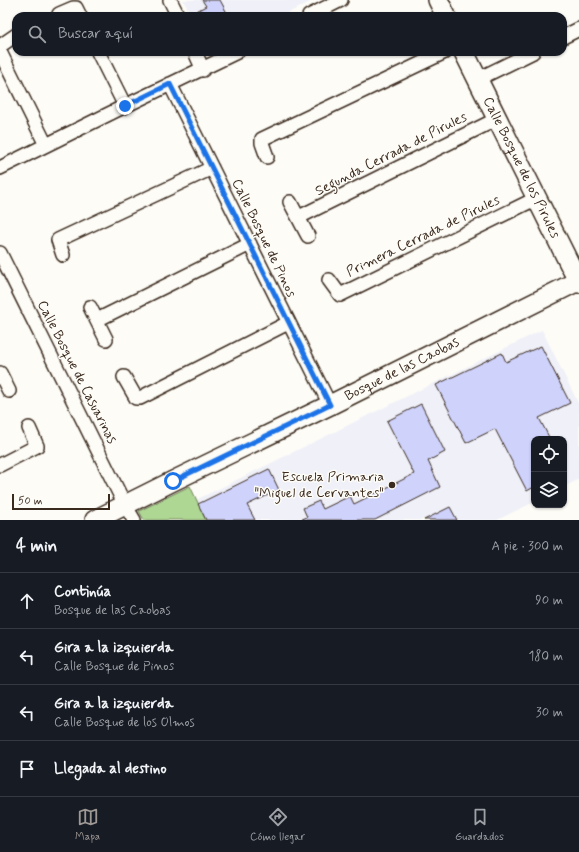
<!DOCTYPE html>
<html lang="es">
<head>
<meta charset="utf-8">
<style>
  :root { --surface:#171b24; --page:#20242c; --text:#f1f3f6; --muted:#9ea1a6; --line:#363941; --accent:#9f9995 }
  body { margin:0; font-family:Mynerve,sans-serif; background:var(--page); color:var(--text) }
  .controls { position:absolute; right:12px; bottom:12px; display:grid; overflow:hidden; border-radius:8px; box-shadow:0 1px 3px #0004 }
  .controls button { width:36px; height:36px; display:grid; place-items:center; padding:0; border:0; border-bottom:1px solid var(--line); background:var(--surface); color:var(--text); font:20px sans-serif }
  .scale { position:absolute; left:12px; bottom:10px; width:98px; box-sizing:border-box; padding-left:4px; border:2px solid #3b2a1e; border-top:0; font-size:11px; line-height:14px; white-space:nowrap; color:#3b2a1e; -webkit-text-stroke:3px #fdfcf7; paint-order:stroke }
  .stop { position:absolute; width:12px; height:12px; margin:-9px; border:3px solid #1a73e8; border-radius:50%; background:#fff }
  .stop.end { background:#1a73e8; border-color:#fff; box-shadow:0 1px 4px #0008 }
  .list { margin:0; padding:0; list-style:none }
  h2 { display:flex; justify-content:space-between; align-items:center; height:52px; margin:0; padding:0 16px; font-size:17px }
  h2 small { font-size:13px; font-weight:400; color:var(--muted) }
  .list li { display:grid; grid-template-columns:26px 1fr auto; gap:12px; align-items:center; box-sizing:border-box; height:56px; padding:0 16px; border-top:1px solid var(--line) }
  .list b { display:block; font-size:15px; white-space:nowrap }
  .list p { margin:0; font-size:13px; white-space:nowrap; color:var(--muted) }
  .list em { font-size:13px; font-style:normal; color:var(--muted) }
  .icon { flex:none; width:22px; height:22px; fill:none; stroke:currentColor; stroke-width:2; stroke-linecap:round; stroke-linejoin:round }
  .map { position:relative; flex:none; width:579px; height:520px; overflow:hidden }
  .search { position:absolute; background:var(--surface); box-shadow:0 1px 3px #0004; left:12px; right:12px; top:12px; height:44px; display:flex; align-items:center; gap:10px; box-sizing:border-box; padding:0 14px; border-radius:12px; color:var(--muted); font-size:15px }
  .sheet { height:276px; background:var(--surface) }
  nav { display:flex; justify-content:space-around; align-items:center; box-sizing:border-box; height:56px; border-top:1px solid var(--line); background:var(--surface); font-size:11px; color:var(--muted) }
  nav a { display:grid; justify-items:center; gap:2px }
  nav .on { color:var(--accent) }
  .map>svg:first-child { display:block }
  .built { fill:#eff0f8 }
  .green { fill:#aed794; stroke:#748059 }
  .building { fill:#cfd3fc; stroke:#3b2a1e }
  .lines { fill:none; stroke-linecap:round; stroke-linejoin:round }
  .street-casing { stroke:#3b2a1e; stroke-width:16 }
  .secondary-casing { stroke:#3b2a1e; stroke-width:22 }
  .street { stroke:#fdfcf7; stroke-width:13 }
  .secondary { stroke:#fdfcf7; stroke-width:19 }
  .route { stroke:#1a73e8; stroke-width:5 }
  .poi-dot { fill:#3b2a1e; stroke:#fdfcf7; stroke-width:1.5 }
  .labels { text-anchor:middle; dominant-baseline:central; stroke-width:3; stroke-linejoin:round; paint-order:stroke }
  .street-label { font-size:14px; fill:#3b2a1e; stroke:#fdfcf7 }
  .poi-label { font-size:14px; fill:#3b2a1e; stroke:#fdfcf7; text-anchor:end }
</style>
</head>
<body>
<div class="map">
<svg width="579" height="520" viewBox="0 0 579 520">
  <rect width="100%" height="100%" fill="#fdfcf7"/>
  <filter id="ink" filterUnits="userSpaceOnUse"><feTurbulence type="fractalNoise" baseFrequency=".025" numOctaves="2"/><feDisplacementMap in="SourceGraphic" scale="8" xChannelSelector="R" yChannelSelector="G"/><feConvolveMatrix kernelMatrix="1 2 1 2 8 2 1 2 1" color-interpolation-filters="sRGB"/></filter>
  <g filter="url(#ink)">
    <!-- built -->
    <path class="built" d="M183,0H314L282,16H192Z
      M542,330L579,405V479L564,487V439H534V502L497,520H206L196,500Z"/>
    <!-- green -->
    <path class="green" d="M190,486L206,520H144L139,511Z"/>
    <!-- building -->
    <path class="building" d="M202,0H220L227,13L221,16H187L206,6Z
      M541,346L570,403L539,418L550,439H534V487L527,491L495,429L466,443L436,385L502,353L506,362Z
      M421,404L445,452L428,461L440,487L375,520H300L307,517L303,508L319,501L323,509L350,496L354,504L414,474L387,421Z
      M269,469L279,490L247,505L255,520H206L198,504Z
      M450,507L457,520H424Z"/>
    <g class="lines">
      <defs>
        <path id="street" d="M170,0L178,16
          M59,14L73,8H76L80,16
          M309,16L341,0
          M563,37L579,29
          M0,46L16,35
          M0,52L46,145
          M98,52L125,106
          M195,52L203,70
          M478,79L533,52
          M170,84L330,405
          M267,157L262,143V139L445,52
          M0,168L125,106L237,52
          M290,202L308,236
          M299,217L497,119
          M0,253L125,505L134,520
          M63,255L58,240L212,168
          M329,280L340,295L537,198
          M90,307L106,339
          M97,320L250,244
          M0,373L9,391
          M124,377L136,398H140L288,323
          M0,465L37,446L29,428"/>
        <g id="secondary">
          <path d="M438,0L446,16"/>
          <path id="s1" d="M464,52L579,283"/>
          <path id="s2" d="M95,520L173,481L330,405L578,281"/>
        </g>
      </defs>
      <!-- street casing -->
      <use href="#street" class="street-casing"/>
      <!-- secondary casing -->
      <use href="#secondary" class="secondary-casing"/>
      <!-- street -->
      <use href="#street" class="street"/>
      <!-- secondary -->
      <use href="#secondary" class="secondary"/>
    </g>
  </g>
  <g class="lines" filter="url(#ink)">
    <!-- route -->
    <path class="route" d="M125,106L170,84L330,405L173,481"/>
  </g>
  <!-- markers -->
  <circle class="poi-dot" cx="392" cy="485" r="4"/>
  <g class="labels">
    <!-- street labels -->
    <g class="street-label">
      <text transform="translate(391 154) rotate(-27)">Segunda Cerrada de Pirules</text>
      <text stroke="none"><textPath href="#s1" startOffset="129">Calle Bosque de los Pirules</textPath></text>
      <text transform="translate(423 236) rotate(-26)">Primera Cerrada de Pirules</text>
      <text transform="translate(264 238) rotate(64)">Calle Bosque de Pinos</text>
      <text stroke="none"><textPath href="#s2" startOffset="342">Bosque de las Caobas</textPath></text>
      <text transform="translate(77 372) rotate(63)">Calle Bosque de Casuarinas</text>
    </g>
    <!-- poi labels -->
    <g class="poi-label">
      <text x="384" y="477">Escuela Primaria<tspan x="384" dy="16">"Miguel de Cervantes"</tspan></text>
    </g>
  </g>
</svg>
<div class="controls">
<button><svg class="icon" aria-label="locate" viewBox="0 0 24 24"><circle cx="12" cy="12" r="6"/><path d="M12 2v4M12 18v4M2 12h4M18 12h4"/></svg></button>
<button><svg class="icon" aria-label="layers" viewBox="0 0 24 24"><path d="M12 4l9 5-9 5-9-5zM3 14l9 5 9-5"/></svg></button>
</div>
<div class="scale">50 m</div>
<div class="stop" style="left:173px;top:481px"></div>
<div class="stop end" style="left:125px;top:106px"></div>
<div class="search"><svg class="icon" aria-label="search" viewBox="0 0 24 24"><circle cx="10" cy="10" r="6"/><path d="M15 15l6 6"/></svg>Buscar aquí</div>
</div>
<section class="sheet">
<h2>4 min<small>A pie · 300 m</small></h2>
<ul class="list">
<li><svg class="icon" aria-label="ahead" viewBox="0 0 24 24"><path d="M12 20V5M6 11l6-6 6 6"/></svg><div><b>Continúa</b><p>Bosque de las Caobas</p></div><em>90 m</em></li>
<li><svg class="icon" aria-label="left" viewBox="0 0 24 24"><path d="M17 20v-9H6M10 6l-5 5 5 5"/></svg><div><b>Gira a la izquierda</b><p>Calle Bosque de Pinos</p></div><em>180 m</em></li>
<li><svg class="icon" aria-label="left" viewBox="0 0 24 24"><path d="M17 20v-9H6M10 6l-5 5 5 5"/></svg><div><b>Gira a la izquierda</b><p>Calle Bosque de los Olmos</p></div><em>30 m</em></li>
<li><svg class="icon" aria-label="arrive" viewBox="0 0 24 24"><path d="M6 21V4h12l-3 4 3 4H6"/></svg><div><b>Llegada al destino</b></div></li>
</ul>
</section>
<nav>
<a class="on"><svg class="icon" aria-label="map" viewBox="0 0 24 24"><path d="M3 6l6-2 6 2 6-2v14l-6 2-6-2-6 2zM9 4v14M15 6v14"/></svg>Mapa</a>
<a><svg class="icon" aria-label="directions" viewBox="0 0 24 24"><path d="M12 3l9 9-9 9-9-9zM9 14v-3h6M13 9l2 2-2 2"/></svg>Cómo llegar</a>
<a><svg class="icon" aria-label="saved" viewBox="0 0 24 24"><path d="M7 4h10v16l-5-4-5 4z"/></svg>Guardados</a>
</nav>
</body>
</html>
